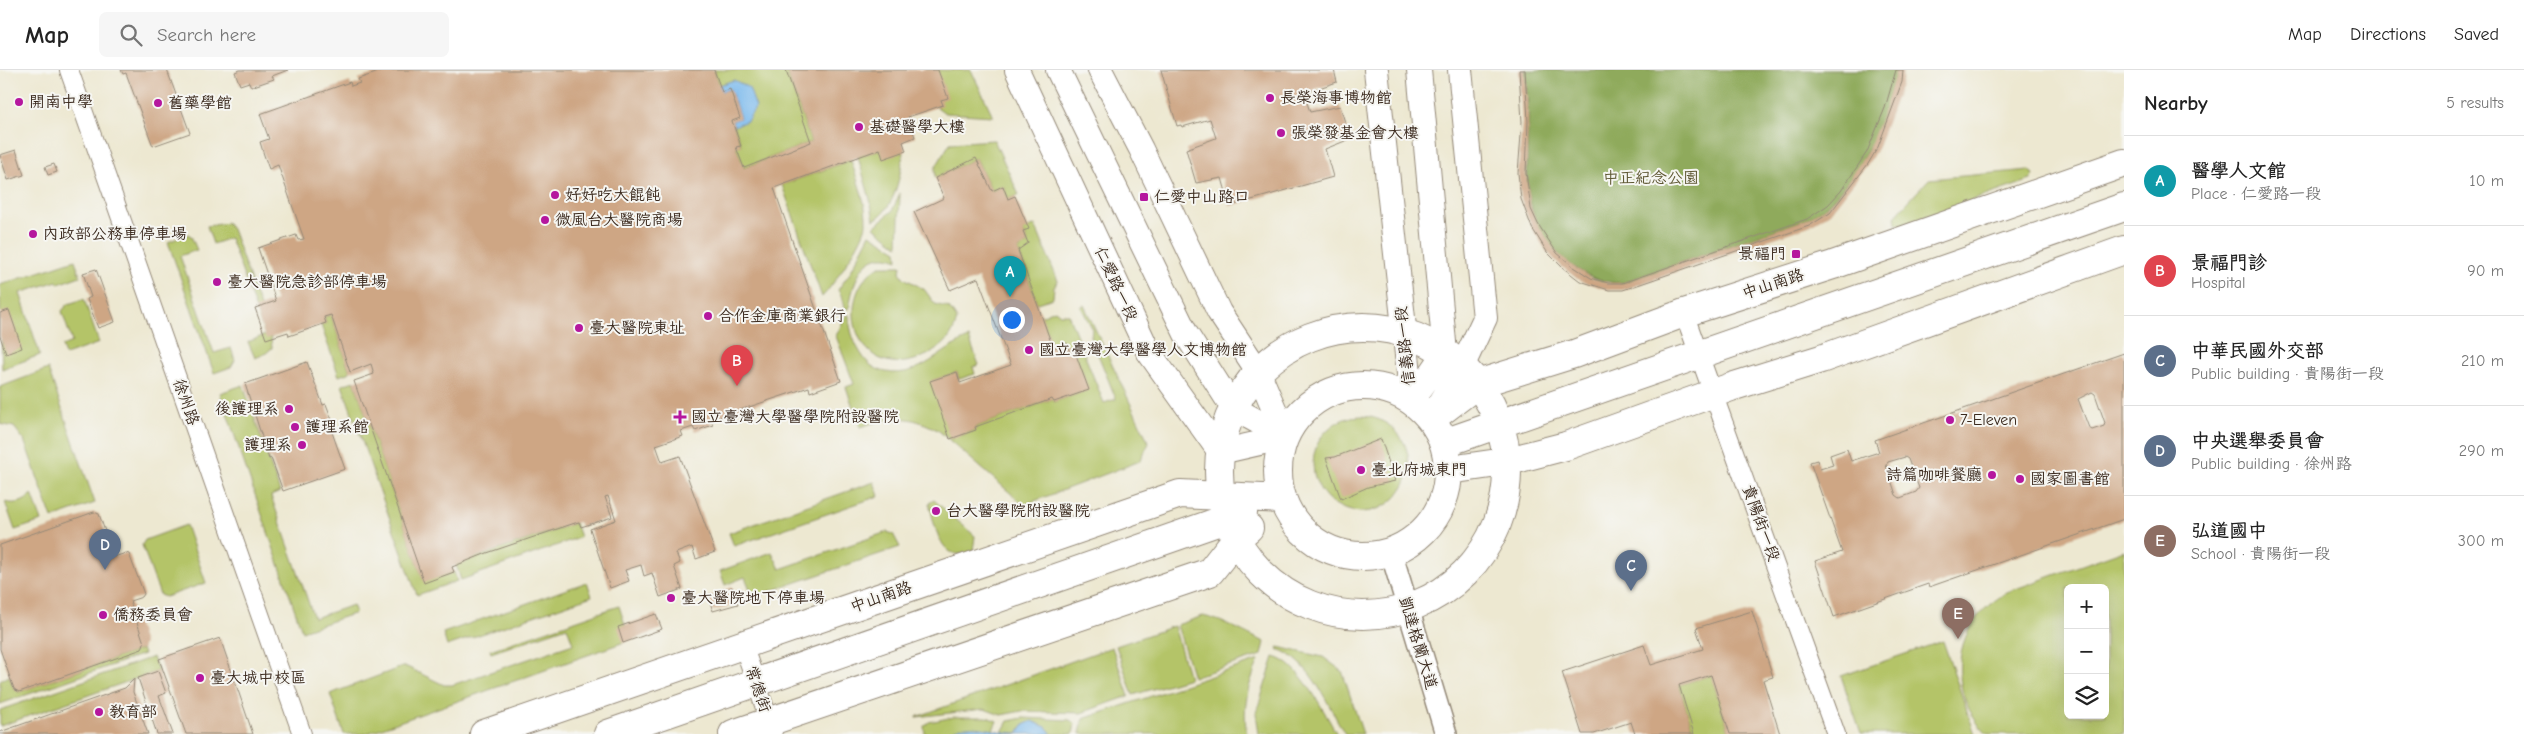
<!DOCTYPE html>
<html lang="en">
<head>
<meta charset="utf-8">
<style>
  :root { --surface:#fff; --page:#f6f6f6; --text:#222; --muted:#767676; --line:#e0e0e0; --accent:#0b8043 }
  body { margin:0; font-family:"Comic Neue","LXGW WenKai TC",sans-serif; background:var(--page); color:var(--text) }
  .controls { position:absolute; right:15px; bottom:15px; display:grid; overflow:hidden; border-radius:8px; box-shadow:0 5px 20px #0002 }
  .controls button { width:45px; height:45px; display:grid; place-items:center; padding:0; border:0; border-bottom:1px solid var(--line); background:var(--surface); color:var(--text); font:25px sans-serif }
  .you { position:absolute; left:1011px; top:249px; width:18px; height:18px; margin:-12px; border:4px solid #fff; border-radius:50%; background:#1a73e8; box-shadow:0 0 0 8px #1a73e833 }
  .badge { display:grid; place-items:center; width:32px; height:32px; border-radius:50%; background:var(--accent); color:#fff; font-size:16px; font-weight:700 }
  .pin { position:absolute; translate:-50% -41px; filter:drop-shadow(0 1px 2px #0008) }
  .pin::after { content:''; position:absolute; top:26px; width:18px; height:15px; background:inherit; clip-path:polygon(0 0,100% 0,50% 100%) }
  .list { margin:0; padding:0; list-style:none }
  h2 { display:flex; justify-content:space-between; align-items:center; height:65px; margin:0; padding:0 20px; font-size:21px }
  h2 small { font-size:16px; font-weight:400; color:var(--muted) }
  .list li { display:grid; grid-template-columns:32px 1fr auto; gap:15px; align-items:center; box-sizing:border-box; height:90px; padding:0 20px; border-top:1px solid var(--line) }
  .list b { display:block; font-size:19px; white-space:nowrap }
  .list p { margin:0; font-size:16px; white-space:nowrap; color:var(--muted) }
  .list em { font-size:16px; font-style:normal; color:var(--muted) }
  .icon { flex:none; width:28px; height:28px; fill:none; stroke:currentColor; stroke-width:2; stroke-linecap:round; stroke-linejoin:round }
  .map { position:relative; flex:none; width:2124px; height:664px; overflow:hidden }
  header { display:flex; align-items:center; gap:30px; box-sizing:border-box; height:70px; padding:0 25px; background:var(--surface); border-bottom:1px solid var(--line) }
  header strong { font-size:24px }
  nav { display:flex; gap:28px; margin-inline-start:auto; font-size:18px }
  .search { width:350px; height:45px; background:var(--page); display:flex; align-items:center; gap:12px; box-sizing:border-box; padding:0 18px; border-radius:8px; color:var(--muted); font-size:19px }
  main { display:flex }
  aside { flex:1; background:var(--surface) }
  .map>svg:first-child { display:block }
  .green { fill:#b4c467; stroke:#787742; fill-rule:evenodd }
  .forest { fill:#8faa5c; stroke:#656a3d }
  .water { fill:#7ab9ed; stroke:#5a7286 }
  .building { fill:#cea684; fill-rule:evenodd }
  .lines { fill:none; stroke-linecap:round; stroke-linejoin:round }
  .minor-casing { stroke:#948978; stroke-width:20 }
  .tertiary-casing { stroke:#948978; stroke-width:24 }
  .secondary-casing { stroke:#948978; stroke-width:26 }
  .primary-casing { stroke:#948978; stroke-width:30 }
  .minor { stroke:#fff; stroke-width:18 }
  .tertiary { stroke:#fff; stroke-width:21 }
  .secondary { stroke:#fff; stroke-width:24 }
  .primary { stroke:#fff; stroke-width:28 }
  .poi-dot { fill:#b5179e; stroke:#f6f6f2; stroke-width:2 }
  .labels { text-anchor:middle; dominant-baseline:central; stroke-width:4; stroke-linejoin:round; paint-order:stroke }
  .poi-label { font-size:16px; fill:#3b2a1e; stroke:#f6f6f2; text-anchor:start }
  .park-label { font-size:16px; fill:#5f5834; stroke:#f6f6f2 }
  .street-label { font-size:16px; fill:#3b2a1e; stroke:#f6f6f2 }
</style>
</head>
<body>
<header>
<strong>Map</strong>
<div class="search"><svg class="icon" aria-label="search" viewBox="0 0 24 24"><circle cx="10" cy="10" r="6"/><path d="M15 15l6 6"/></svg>Search here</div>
<nav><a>Map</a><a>Directions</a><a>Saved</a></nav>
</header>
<main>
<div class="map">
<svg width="2124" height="664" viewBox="0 0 2124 664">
  <rect width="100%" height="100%" fill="#f6f6f2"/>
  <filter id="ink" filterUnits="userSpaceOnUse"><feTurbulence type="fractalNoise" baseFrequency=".02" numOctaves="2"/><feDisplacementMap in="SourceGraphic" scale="10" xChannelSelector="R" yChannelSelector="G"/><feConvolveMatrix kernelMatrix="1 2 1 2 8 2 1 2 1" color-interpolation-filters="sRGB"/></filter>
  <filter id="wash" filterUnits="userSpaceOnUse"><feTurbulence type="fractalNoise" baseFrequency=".0096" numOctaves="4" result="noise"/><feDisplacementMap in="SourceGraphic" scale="20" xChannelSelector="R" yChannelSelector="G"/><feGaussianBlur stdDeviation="1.12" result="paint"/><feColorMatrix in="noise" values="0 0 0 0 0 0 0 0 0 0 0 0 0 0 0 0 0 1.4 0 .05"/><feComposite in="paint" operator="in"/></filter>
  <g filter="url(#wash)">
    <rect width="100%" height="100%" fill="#ede8d1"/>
    <!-- green -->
    <path class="green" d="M714,0H786L811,72L744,98L736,77L741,75L732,51L740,47L730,19L722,22Z
      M925,0H971L993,46L945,43L937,37Z
      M994,70L1019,125L1008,129L1003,116L992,121L976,88L935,108V98L950,73Z
      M880,79L903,82C901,104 895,139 874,150L870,129L858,87Z
      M851,90C857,111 867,133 866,154C865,168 832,217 822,227L782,115Z
      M2029,100L2034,104L2031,110L1901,155L1896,153L1895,146L1929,109Z
      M900,123L898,176L874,157L892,141Z
      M227,153L232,159L271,267L272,278L265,284L255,288L248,272L265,265L230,168L213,174L207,156Z
      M1035,155L1058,211L1054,217L1053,228L1037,233L1018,180L1028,173L1023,161Z
      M188,164L191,166L197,180L180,186L214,283L231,278L235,290L231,297L214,303L168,172Z
      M870,164L897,181L898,190C863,176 853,212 849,239L845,238L843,229L838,220L850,203Z
      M75,190L80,206L58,214L57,211L20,223L40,285L2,299L0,215Z
      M880,196H901L900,202L904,208L924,219L935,234L949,238L957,249C953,268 943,277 927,285C855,320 830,223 880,196Z
      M84,229L99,273L65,285L62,276L72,272L62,241L68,234Z
      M1084,235L1149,373L1140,391L1024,435L939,361C908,343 892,347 860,357L846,317L854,314L836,266L846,245H849C850,262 854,274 864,288C870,296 877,300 886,302C921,308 940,279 969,268L979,295L973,297L975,304L959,309L957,302L931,311L951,369L976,360L975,357L1052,329L1054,332L1088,320L1075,282L1070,284L1066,273L1053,278L1041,246L1055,240L1060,244H1068L1104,333L1116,329L1091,267L1092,258L1081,237Z
      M331,245L350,302L339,306L321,255L326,253L324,247Z
      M48,299L95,433L52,448L24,370L14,357L0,354V317Z
      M354,311L424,512L454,502L457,511L417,525L342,315Z
      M243,315L280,422L271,426L314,548L353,535L356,543L302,561L220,323Z
      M1313 394a48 48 0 1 1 96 0a48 48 0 1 1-96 0Z
      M874,412L879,426L734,476L729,463Z
      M32,424L42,451L15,460L5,432C16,435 25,432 32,424Z
      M934,430L975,466L973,481C968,482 961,485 957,484C938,482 933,448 929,433Z
      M575,453L580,467L461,510L456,495Z
      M186,455L206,513L165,527L160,525L142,475L145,470Z
      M887,462L893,464L900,477L753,527L745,507L725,515L720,501L772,482L780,499Z
      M2124,480V664H1987C1958,636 1950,588 1973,553C1981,540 1994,531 2007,522ZM2068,518H2105V645H2068Z
      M587,512L592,526L447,576L443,563Z
      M619,536L630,570L365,664H344L330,624L402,597H407L444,615H452L573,574L567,557L491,583L490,580Z
      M1203,546C1226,551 1244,563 1265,572L1262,585L1193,607L1177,555Z
      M1174,556L1189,608L1133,625L1116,576Z
      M1943,571L1975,664H1861L1841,606Z
      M1112,577L1129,626L1081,643L1022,641L1001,645L984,639L916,647Z
      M1278,577L1323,587L1342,601L1363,664H1345C1328,636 1311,590 1277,579Z
      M142,579L144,584L0,634V610L9,606L14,619L19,622Z
      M153,587L158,601L0,656V640Z
      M1274,587C1301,593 1323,641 1337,664H1259L1256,643Z
      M1259,590C1248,615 1242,637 1247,664H1080L1083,649Z
      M1711,605L1730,664H1694L1679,615Z
      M954,647H987L997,651L993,660L972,657L960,658L946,664H925L924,656L929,652Z
      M1023,648L1070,650L1075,654L1073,664H1052L1046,657L1023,655L1018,663L1002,662L1008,651Z"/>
    <!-- forest -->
    <path class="forest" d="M1525,0H1896C1890,45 1861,102 1829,133C1823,140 1814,144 1807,149L1622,213C1600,213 1584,205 1566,191C1520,153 1527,106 1528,54C1529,36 1526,18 1525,0Z"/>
    <!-- water -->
    <path class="water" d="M734,10L749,18L756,37L747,51L734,56L732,51L740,48L730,19L722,22L719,15Z
      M1032,651L1046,657L1052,664H946C969,648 994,664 1018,663L1023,655Z"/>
    <g id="blocks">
      <!-- building -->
      <path class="building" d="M121,0H167L190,63L153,76L126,3L123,4Z
        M240,0H288L272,6L274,9L251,17L249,12L240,15L235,2Z
        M385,0H714L722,22L730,19L740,48L732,51L741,76L736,77L744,98L811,72L786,0H938L948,28L941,30L943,35L908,47L915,67L903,72L906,81L883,89L880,79L774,118L841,311L810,322L809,317L746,338L711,350L713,355L695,361L693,357L681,361L683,366L656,375L662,392L680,386L715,482L696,489L692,477L676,483L680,493L674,496L682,519L660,527L652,503L644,506L641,495L625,500L629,511L610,518L590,459L616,450L608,426L605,427L612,447L581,457L579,452L575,453L487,483L452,497L454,502L424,513L354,311L374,304L371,294L350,302L331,245L324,247L326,253L289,266L288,262L266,269L255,238L276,231L258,178L296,165L298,170L304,169L278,95L269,99L264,85L260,72L269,69L260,44L350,12L351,16L360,13L358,9Z
        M1161,0H1334L1337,12L1304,23L1310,42L1340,36L1350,69L1325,79L1333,107L1230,136L1222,108L1196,113L1186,79L1216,68L1210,49L1182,57L1181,55L1177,56Z
        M1519,0H1525L1528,51L1526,103L1531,139L1538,154L1557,183L1574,197L1591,208L1608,213H1622L1807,149L1828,135L1841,121L1867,82L1885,38L1896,0H1903L1902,12L1878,77L1868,94L1830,143L1809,156L1623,220H1609L1580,211L1562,197L1547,182L1532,158L1521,129L1518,103L1522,52Z
        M16,80L24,105L8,110L0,85Z
        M976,88L992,121L1003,116L1008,129L1015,126L1029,159L1023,161L1028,173L1018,180L1053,278L1067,273L1070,284L1075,282L1089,320L1054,332L1052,329L975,357L976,360L950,369L930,311L957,302L960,313L1011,295L978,208L950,220L914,142L944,128L935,108Z
        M54,94L57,102L48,105L45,97Z
        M96,199L115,252L98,258L87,229L91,227L83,203Z
        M9,240L22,278L6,284L0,266V243Z
        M2124,283V449L1929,517L1928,514L1834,547L1815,491L1842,482L1810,392L1817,390L1820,399L1833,395L1830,385L1847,379L1851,391L1879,382L1875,370ZM2092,322L2095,324L2105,353L2104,356L2092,360L2089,358L2078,329ZM1905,387L1908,389L1919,418L1916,422L1900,428L1896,425L1886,395L1888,392Z
        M307,292L323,335L326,334L332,350L328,351L345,399L283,421L271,388L269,389L245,314Z
        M1381,369L1395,411L1368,417L1341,429L1326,388L1335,387Z
        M94,442L99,444L114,487L126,483L129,484L144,524L142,527L130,531L144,573L142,579L19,622L14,619L0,579V475Z
        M732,517L738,534L713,541L708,527Z
        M1752,541L1773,607L1763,610L1780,664H1730L1711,605L1679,615L1694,664H1635L1631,652L1594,664H1582L1562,602L1644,575L1651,595L1703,579L1696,558Z
        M656,544L662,559L623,573L618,557Z
        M220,568L253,664H186L159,589Z
        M158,601L166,623L159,626L173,664H157L138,608Z
        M134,609L133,622L148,664H0V662L125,618Z"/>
    </g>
  </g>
  <g filter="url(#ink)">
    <use href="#blocks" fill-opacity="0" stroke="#948978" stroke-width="1"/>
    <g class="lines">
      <defs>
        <path id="minor" d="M69,0L302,664
          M1684,243L1836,664
          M743,575L773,661"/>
        <path id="tertiary" d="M1391,482L1446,664"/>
        <path id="secondary" d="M1017,0L1148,281L1220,382L1286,367
          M1058,0L1186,264L1233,338L1286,367
          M1100,0L1141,79L1219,242L1258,301L1286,367
          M1376,0L1412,331
          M1412,331L1445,283L1419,0
          M1434,344L1462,297L1485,248L1460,0"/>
        <path id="primary" d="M1219 401a144 144 0 1 1 288 0a144 144 0 1 1-288 0Z
          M1278 401a85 85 0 1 1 170 0a85 85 0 1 1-170 0Z
          M1431,349L1477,314L1574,284L1684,243L1833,195L2124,93
          M1444,373L2124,137
          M1449,400L1505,392L1566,376L1731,317L1821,289L2124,180
          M484,664L1180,424L1282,429
          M608,664L1243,443
          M733,664L1210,502L1236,469L1249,458"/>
      </defs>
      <!-- minor casing -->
      <use href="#minor" class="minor-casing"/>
      <!-- tertiary casing -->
      <use href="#tertiary" class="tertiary-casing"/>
      <!-- secondary casing -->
      <use href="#secondary" class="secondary-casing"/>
      <!-- primary casing -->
      <use href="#primary" class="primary-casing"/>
      <!-- minor -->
      <use href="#minor" class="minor"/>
      <!-- tertiary -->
      <use href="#tertiary" class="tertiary"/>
      <!-- secondary -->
      <use href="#secondary" class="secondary"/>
      <!-- primary -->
      <use href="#primary" class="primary"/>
    </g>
  </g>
  <!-- markers -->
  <g class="poi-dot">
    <circle cx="1270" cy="28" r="5"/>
    <circle cx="19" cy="32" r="5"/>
    <circle cx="158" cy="33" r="5"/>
    <circle cx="859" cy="57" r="5"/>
    <circle cx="1281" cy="63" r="5"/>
    <circle cx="555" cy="125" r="5"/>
    <rect x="1139" y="122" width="10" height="10" rx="2.5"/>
    <circle cx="545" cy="150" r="5"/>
    <circle cx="33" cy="164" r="5"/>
    <rect x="1791" y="179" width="10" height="10" rx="2.5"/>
    <circle cx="217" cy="212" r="5"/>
    <circle cx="708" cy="246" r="5"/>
    <circle cx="579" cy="258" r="5"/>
    <circle cx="1029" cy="280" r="5"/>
    <circle cx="289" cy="339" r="5"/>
    <path d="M677.5 339.5h5v5h5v5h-5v5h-5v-5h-5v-5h5z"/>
    <circle cx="1950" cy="350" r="5"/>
    <circle cx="295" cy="357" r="5"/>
    <circle cx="302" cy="375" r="5"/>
    <circle cx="1361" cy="400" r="5"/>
    <circle cx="1992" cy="405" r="5"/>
    <circle cx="2020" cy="409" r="5"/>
    <circle cx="936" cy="441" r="5"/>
    <circle cx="671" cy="528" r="5"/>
    <circle cx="103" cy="545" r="5"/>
    <circle cx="200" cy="608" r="5"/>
    <circle cx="99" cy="642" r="5"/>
  </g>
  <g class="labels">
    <!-- poi labels -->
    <g class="poi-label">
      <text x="1280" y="28">長榮海事博物館</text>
      <text x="29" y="32">開南中學</text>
      <text x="168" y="33">舊藥學館</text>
      <text x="869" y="57">基礎醫學大樓</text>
      <text x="1291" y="63">張榮發基金會大樓</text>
      <text x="565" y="125">好好吃大餛飩</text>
      <text x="1154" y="127">仁愛中山路口</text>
      <text x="555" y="150">微風台大醫院商場</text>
      <text x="43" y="164">內政部公務車停車場</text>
      <text x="1786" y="184" text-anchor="end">景福門</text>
      <text x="227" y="212">臺大醫院急診部停車場</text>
      <text x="718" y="246">合作金庫商業銀行</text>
      <text x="589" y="258">臺大醫院東址</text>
      <text x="1039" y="280">國立臺灣大學醫學人文博物館</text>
      <text x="279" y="339" text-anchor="end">後護理系</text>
      <text x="691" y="347">國立臺灣大學醫學院附設醫院</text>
      <text x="1960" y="350">7-Eleven</text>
      <text x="305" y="357">護理系館</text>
      <text x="292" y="375" text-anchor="end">護理系</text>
      <text x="1371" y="400">臺北府城東門</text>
      <text x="1982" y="405" text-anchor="end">詩篇咖啡餐廳</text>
      <text x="2030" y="409">國家圖書館</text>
      <text x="946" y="441">台大醫學院附設醫院</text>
      <text x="681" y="528">臺大醫院地下停車場</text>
      <text x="113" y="545">僑務委員會</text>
      <text x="210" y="608">臺大城中校區</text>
      <text x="109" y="642">教育部</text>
    </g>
    <!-- park labels -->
    <g class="park-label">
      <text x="1651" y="108">中正紀念公園</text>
    </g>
    <!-- street labels -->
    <g class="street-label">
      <text transform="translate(1116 214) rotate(65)">仁愛路一段</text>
      <text transform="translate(1773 214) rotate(-18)">中山南路</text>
      <text transform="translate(1405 276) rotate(-96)">信義路一段</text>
      <text transform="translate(186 332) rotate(71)">徐州路</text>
      <text transform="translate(1761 453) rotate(70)">貴陽街一段</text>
      <text transform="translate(881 527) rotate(-19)">中山南路</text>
      <text transform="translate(1418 573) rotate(73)">凱達格蘭大道</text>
      <text transform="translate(758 619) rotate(71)">常德街</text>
    </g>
  </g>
</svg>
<div class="controls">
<button>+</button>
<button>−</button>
<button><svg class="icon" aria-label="layers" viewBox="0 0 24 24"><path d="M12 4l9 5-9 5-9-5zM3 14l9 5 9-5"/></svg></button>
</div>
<div class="you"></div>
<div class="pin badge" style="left:1010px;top:227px;background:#0f9aa8">A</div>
<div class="pin badge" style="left:737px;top:316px;background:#e0444e">B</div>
<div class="pin badge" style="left:1631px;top:521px;background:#5c6f8a">C</div>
<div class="pin badge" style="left:105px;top:500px;background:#5c6f8a">D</div>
<div class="pin badge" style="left:1958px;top:569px;background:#8d6e63">E</div>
</div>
<aside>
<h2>Nearby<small>5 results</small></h2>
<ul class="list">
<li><span class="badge" style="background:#0f9aa8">A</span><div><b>醫學人文館</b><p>Place · 仁愛路一段</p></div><em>10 m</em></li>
<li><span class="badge" style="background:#e0444e">B</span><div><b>景福門診</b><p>Hospital</p></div><em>90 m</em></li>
<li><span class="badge" style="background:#5c6f8a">C</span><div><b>中華民國外交部</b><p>Public building · 貴陽街一段</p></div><em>210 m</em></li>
<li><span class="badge" style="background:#5c6f8a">D</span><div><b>中央選舉委員會</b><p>Public building · 徐州路</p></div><em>290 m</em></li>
<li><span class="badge" style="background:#8d6e63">E</span><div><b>弘道國中</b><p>School · 貴陽街一段</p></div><em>300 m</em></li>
</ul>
</aside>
</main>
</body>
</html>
